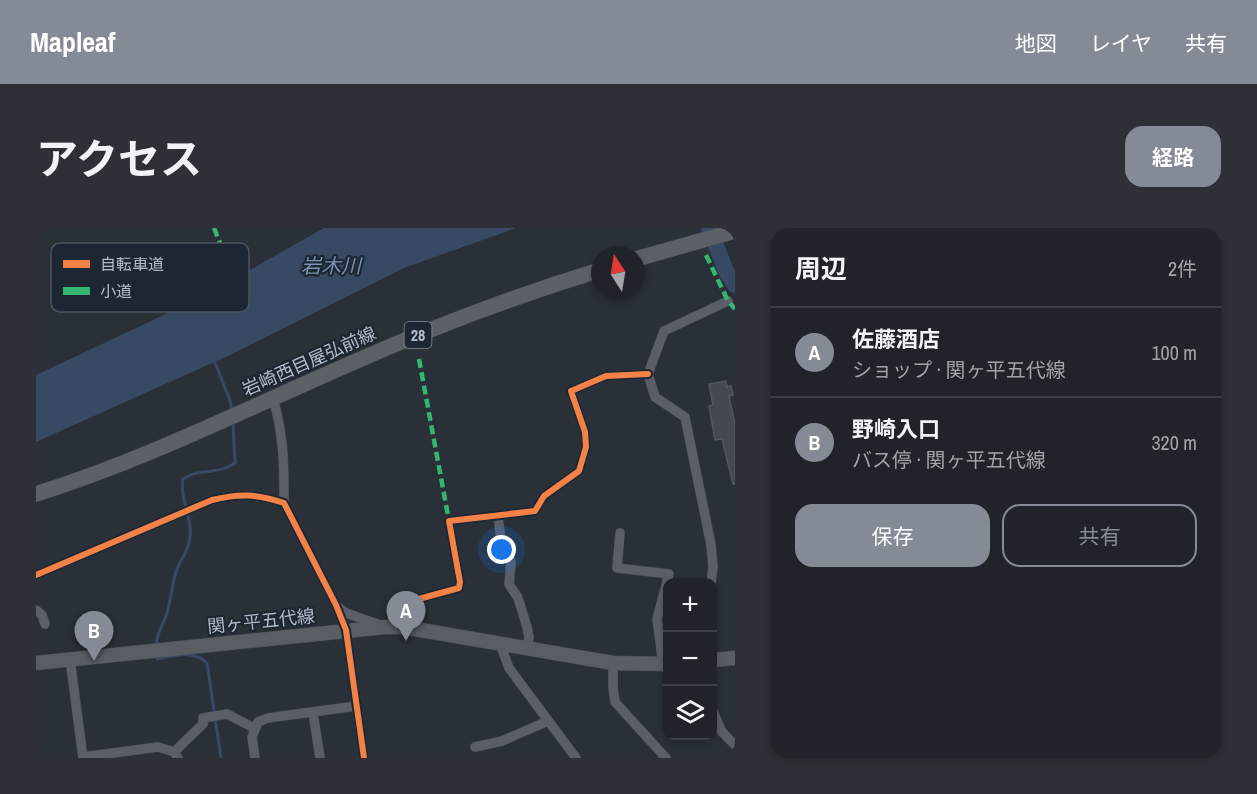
<!DOCTYPE html>
<html lang="ja">
<head>
<meta charset="utf-8">
<style>
  :root { --surface:#20242a; --page:#2d3036; --text:#f1f3f6; --muted:#a2a4a8; --line:#3d4147; --accent:#848b96 }
  body { margin:0; font-family:"Archivo Narrow","Noto Sans JP",sans-serif; background:var(--page); color:var(--text) }
  .controls { position:absolute; right:18px; bottom:18px; display:grid; overflow:hidden; border-radius:12px; box-shadow:0 3px 9px #0003 }
  .controls button { width:54px; height:54px; display:grid; place-items:center; padding:0; border:0; border-bottom:2px solid var(--line); background:var(--surface); color:var(--text); font:30px sans-serif }
  .compass { position:absolute; left:555px; top:18px; width:54px; height:54px; border-radius:50%; background:var(--surface); box-shadow:0 3px 9px #0003; rotate:348deg }
  .you { position:absolute; left:466px; top:322px; width:21px; height:21px; margin:-15px; border:4px solid #fff; border-radius:50%; background:#1a73e8; box-shadow:0 0 0 9px #1a73e833 }
  .badge { display:grid; place-items:center; width:39px; height:39px; border-radius:50%; background:var(--accent); color:#fff; font-size:20px; font-weight:700 }
  .pin { position:absolute; translate:-50% -50px; filter:drop-shadow(0 2px 3px #0008) }
  .pin::after { content:''; position:absolute; top:32px; width:21px; height:18px; background:inherit; clip-path:polygon(0 0,100% 0,50% 100%) }
  .list { margin:0; padding:0; list-style:none }
  h2 { display:flex; justify-content:space-between; align-items:center; height:78px; margin:0; padding:0 24px; font-size:26px }
  h2 small { font-size:20px; font-weight:400; color:var(--muted) }
  .list li { display:grid; grid-template-columns:39px 1fr auto; gap:18px; align-items:center; box-sizing:border-box; height:90px; padding:0 24px; border-top:2px solid var(--line) }
  .list b { display:block; font-size:22px; white-space:nowrap }
  .list p { margin:0; font-size:20px; white-space:nowrap; color:var(--muted) }
  .list em { font-size:20px; font-style:normal; color:var(--muted) }
  .actions { display:flex; gap:12px; padding:18px 24px }
  .actions a { flex:1; padding:14px 0; border:2px solid var(--accent); border-radius:18px; text-align:center; font-size:21px; color:var(--accent) }
  .actions .main { background:var(--accent); color:#fff }
  .icon { flex:none; width:33px; height:33px; fill:none; stroke:currentColor; stroke-width:2; stroke-linecap:round; stroke-linejoin:round }
  .map { position:relative; flex:none; width:699px; height:530px; overflow:hidden; border-radius:18px }
  header { display:flex; align-items:center; gap:36px; box-sizing:border-box; height:84px; padding:0 30px; background:var(--accent); color:#fff }
  header strong { font-size:28px }
  nav { display:flex; gap:33px; margin-inline-start:auto; font-size:21px }
  .intro { display:flex; align-items:center; justify-content:space-between; box-sizing:border-box; height:144px; padding:0 36px }
  h1 { margin:0; font-size:42px }
  .button { padding:15px 27px; border-radius:18px; background:var(--accent); color:#fff; font-size:21px; font-weight:700 }
  main { display:flex; gap:36px; padding:0 36px }
  aside { flex:1; background:var(--surface); border-radius:18px; box-shadow:0 3px 9px #0003 }
  .map>svg:first-child { display:block }
  .water { fill:#384963 }
  .lines { fill:none; stroke-linecap:round; stroke-linejoin:round }
  .stream { stroke:#384963; stroke-width:3 }
  .river { stroke:#384963; stroke-width:16 }
  .building { fill:#444950; stroke:#52575f; stroke-width:1.5 }
  .street-casing { stroke:#484c53; stroke-width:10 }
  .secondary-casing { stroke:#484c53; stroke-width:15 }
  .primary-casing { stroke:#484c55; stroke-width:16 }
  .street { stroke:#5a5e66; stroke-width:9 }
  .secondary { stroke:#595d64; stroke-width:14 }
  .primary { stroke:#5c6168; stroke-width:15 }
  .quiet { stroke:#33b770; stroke-width:4.5; stroke-dasharray:9 4.5; stroke-linecap:butt }
  .cycleway-casing { stroke:#1d2633; stroke-width:10 }
  .cycleway { stroke:#f48246; stroke-width:6 }
  .labels { text-anchor:middle; dominant-baseline:central; stroke-width:4.5; stroke-linejoin:round; paint-order:stroke }
  .shield { fill:#1d2633; stroke:#878f9c; stroke-width:1.5 }
  .shield-label { font-size:16px; font-weight:bold; fill:#b4bcc9 }
  .street-label { font-size:18px; fill:#b4bcc9; stroke:#1d2633 }
  .water-label { font-size:20px; font-style:italic; fill:#7c92b1; stroke:#1d2633 }
  .key { fill:#1d2633; stroke:#4a5360; stroke-width:1.5 }
  .key-label { font-size:16px; fill:#b4bcc9 }
</style>
</head>
<body>
<header>
<strong>Mapleaf</strong>
<nav><a>地図</a><a>レイヤ</a><a>共有</a></nav>
</header>
<div class="intro"><h1>アクセス</h1><a class="button">経路</a></div>
<main>
<div class="map">
<svg width="699" height="530" viewBox="0 0 699 530">
  <rect width="100%" height="100%" fill="#2a3038"/>
  <!-- water -->
  <path class="water" d="M288,0H480L368,40L194,127L0,214V147L164,70Z"/>
  <g class="lines">
    <!-- stream -->
    <path class="stream" d="M178,132L195,175V183
      M120,419C120,406 127,397 131,385C135,371 136,357 140,344C143,334 151,325 153,314C159,294 143,272 147,251C164,239 181,248 199,235L197,195
      M120,426L121,431C139,428 157,421 171,435L185,530"/>
    <!-- river -->
    <path class="river" d="M673,0L690,43L699,57"/>
  </g>
  <!-- building -->
  <path class="building" d="M690,153L691,159L695,158L697,167L693,168L699,196V256H697L686,211L679,212L673,178L677,177L673,156Z"/>
  <g class="lines">
    <defs>
      <path id="street" d="M237,170C248,209 248,235 248,275
        M462,288L465,312L475,334L473,356L482,370L491,399L493,409L491,420
        M584,305L581,340L633,346L621,391L627,436
        M0,347L176,272C204,265 221,266 248,275L300,377L310,402L328,530
        M675,355L677,339L675,317L649,189L619,169L612,146L628,103L692,73
        M302,379L310,385L347,398
        M0,382L6,387L9,396
        M367,399L368,375L423,360L424,354L413,293L499,283L508,268L543,243L550,219L549,204L535,163L570,148L612,146
        M464,416L473,440L540,530
        M34,431L47,530
        M577,435V459L579,474L630,530
        M676,481L686,504L699,517
        M277,485L284,530
        M439,519L466,513L512,493
        M138,524L167,496V490L191,486L218,500
        M47,529L122,519L138,524L142,530
        M219,530L216,509L222,494L232,490L320,478"/>
      <path id="secondary" d="M676,432L699,430
        M0,435L349,399H367L577,435L632,436"/>
      <path id="primary" d="M600,31L699,3
        M0,266C109,232 212,180 316,135C397,99 479,68 564,42"/>
    </defs>
    <!-- street casing -->
    <use href="#street" class="street-casing"/>
    <!-- secondary casing -->
    <use href="#secondary" class="secondary-casing"/>
    <!-- primary casing -->
    <use href="#primary" class="primary-casing"/>
    <!-- street -->
    <use href="#street" class="street"/>
    <!-- secondary -->
    <use href="#secondary" class="secondary"/>
    <!-- primary -->
    <use href="#primary" class="primary"/>
    <!-- quiet -->
    <path class="quiet" d="M178,0L192,35
      M670,27L692,73L699,81
      M383,131L413,293"/>
    <defs>
      <path id="cycleway" d="M0,347L176,272C204,265 221,266 248,275L300,377L310,402L328,530
        M367,399L368,375L423,360L424,354L413,293L499,283L508,268L543,243L550,219L549,204L535,163L570,148L612,146"/>
    </defs>
    <!-- cycleway casing -->
    <use href="#cycleway" class="cycleway-casing"/>
    <!-- cycleway -->
    <use href="#cycleway" class="cycleway"/>
  </g>
  <g class="labels">
    <!-- shield labels -->
    <rect class="shield" x="368.5" y="94" width="27" height="26" rx="4.5"/>
    <g class="shield-label">
      <text x="382" y="107">28</text>
    </g>
    <!-- street labels -->
    <g class="street-label">
      <text transform="translate(273 133) rotate(-24)">岩崎西目屋弘前線</text>
      <text transform="translate(225 393) rotate(-6)">関ヶ平五代線</text>
    </g>
    <!-- water labels -->
    <g class="water-label">
      <text x="295" y="37">岩木川</text>
    </g>
  </g>
  <!-- legend -->
  <rect x="15" y="15" width="198" height="69" rx="9" class="key"/>
  <rect x="27" y="32" width="27" height="8" fill="#f48246"/>
  <rect x="27" y="59" width="27" height="8" fill="#33b770"/>
  <g class="key-label">
    <text x="64" y="42">自転車道</text>
    <text x="64" y="69">小道</text>
  </g>
</svg>
<div class="controls">
<button>+</button>
<button>−</button>
<button><svg class="icon" aria-label="layers" viewBox="0 0 24 24"><path d="M12 4l9 5-9 5-9-5zM3 14l9 5 9-5"/></svg></button>
</div>
<svg class="compass" viewBox="-18 -18 36 36"><path d="M0-13l5 13h-10z" fill="#e53935"/><path d="M0 13l5-13h-10z" fill="#a2a4a8"/></svg>
<div class="you"></div>
<div class="pin badge" style="left:370px;top:413px">A</div>
<div class="pin badge" style="left:58px;top:433px">B</div>
</div>
<aside>
<h2>周辺<small>2件</small></h2>
<ul class="list">
<li><span class="badge">A</span><div><b>佐藤酒店</b><p>ショップ · 関ヶ平五代線</p></div><em>100 m</em></li>
<li><span class="badge">B</span><div><b>野崎入口</b><p>バス停 · 関ヶ平五代線</p></div><em>320 m</em></li>
</ul>
<div class="actions"><a class="main">保存</a><a>共有</a></div>
</aside>
</main>
</body>
</html>
